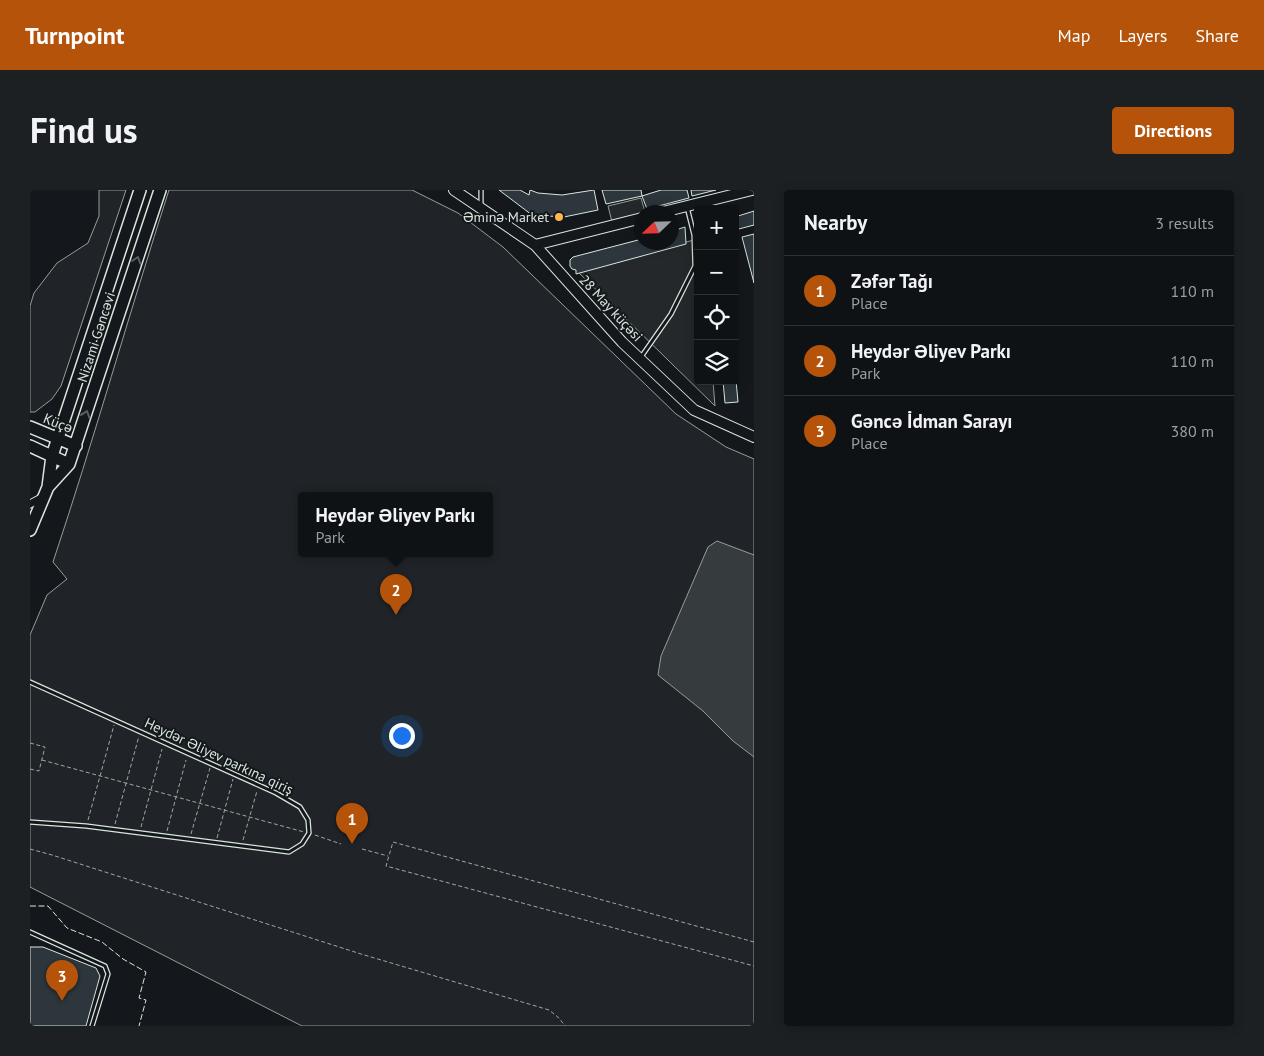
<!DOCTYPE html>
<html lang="en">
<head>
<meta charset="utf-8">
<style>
  :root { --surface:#0f1215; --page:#1d2022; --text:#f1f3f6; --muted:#9b9ea0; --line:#2f3234; --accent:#b45309 }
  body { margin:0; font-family:"PT Sans",sans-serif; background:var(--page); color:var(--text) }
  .controls { position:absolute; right:15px; top:15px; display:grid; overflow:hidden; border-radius:5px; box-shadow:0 2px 12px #0003 }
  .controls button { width:45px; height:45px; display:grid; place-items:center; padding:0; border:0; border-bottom:1px solid var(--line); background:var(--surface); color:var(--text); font:25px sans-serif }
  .compass { position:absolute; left:604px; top:15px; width:45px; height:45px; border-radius:50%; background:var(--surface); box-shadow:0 2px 12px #0003; rotate:247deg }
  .you { position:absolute; left:371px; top:545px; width:18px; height:18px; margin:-12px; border:4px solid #fff; border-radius:50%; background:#1a73e8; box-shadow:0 0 0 8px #1a73e833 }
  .badge { display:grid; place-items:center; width:32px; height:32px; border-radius:50%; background:var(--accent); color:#fff; font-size:16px; font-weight:700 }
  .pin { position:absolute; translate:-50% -41px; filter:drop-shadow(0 1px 2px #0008) }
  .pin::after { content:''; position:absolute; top:26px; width:18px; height:15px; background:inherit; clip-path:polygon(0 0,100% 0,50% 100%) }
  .popup { position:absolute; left:268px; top:302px; width:195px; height:65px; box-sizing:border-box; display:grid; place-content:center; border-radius:5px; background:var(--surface); filter:drop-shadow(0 1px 4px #0005); font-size:16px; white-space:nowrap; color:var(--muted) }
  .popup b { font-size:19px; color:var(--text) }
  .popup::after { content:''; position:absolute; left:50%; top:100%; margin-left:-10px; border:10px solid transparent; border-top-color:var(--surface) }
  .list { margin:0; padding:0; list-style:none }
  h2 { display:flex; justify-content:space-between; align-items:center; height:65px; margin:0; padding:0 20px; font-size:21px }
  h2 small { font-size:16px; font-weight:400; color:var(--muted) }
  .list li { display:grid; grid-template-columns:32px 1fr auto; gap:15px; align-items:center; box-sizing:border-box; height:70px; padding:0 20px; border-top:1px solid var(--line) }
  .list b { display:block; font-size:19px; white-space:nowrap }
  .list p { margin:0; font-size:16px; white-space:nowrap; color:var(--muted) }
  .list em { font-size:16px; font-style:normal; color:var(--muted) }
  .icon { flex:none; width:28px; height:28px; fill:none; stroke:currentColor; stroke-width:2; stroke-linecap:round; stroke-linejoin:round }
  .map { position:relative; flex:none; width:724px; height:836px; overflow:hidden; border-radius:5px }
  header { display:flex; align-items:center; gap:30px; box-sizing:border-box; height:70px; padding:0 25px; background:var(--accent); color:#fff }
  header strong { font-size:24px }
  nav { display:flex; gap:28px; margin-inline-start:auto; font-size:18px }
  .intro { display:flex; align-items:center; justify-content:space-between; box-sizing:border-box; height:120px; padding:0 30px }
  h1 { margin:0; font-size:35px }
  .button { padding:12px 22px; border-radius:5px; background:var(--accent); color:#fff; font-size:18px; font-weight:700 }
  main { display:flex; gap:30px; padding:0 30px }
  aside { flex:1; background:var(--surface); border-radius:5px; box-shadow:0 2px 12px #0003 }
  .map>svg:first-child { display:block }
  .green { fill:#202428; stroke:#939e99; fill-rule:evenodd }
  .parking { fill:#24282b; stroke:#939e99 }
  .water { fill:#363b3e; stroke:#939e99 }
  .building { fill:#2c363c; stroke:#d8e6dc }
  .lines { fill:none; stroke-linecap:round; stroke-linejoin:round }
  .lane-casing { stroke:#d8e6dc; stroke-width:5.5 }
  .street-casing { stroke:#d8e6dc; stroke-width:9 }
  .secondary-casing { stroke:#d8e6dc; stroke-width:12 }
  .primary-casing { stroke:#d8e6dc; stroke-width:14 }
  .path { stroke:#9da8a2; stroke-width:1; stroke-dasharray:4 2.5; stroke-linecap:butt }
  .lane { stroke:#14181c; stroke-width:3 }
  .street { stroke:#14181c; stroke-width:7 }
  .secondary { stroke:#14181c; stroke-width:10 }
  .primary { stroke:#14181c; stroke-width:11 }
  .fence { stroke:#d8e6dc; stroke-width:1; stroke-dasharray:6 2.5; stroke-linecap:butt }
  .oneway { stroke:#59605f }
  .poi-dot { fill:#ffb74d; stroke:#14181c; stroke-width:2 }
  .labels { text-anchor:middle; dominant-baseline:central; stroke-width:4; stroke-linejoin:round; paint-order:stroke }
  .poi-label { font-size:14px; fill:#d8e6dc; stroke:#14181c; text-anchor:end }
  .street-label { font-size:14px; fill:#d8e6dc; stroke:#14181c }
</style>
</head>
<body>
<header>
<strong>Turnpoint</strong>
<nav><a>Map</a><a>Layers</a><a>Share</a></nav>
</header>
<div class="intro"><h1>Find us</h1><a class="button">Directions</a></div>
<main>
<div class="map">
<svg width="724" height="836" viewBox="0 0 724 836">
  <rect width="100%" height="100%" fill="#14181c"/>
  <!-- green -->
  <path class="green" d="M69,0H96L31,196L22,209L5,222H0V116L4,103L27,73L58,53L69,26Z
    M139,0H382L428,23L473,57L646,224L696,257L724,269V836H272L0,697V445L17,405L37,389L23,372C64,249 99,124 139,0ZM272,306H460V364H272Z"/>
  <!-- parking -->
  <path class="parking" d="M611,8L615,22L582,32L578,16Z
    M668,49V191H683L685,216L546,80Z"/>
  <!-- water -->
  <path class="water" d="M687,351L724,365V567L703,551L673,521L628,485L631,466L678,357Z"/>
  <!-- building -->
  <path class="building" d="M469,0H490L499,5L500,0L508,3L532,5L564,0L568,20L534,27L502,25Z
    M572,0H611L612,6L576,14Z
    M631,0H657L659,8L617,19L612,6Z
    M661,0H686L662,6Z
    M724,21V35L705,40V27Z
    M655,37L656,54L546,84V80L542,79L540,76V70L543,67L612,49V52H642V41Z
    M724,44V93L712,47Z
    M705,180L708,212L695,213L693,191H705Z
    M0,757H13L66,778L70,786L56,836H0Z"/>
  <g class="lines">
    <defs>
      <path id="lane" d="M451,0V16
        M611,167L641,124L665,76L664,45L657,17
        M0,492L246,603L270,617L278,630L279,643L272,654L259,662L56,636L0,632
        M0,742L75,776L78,784L62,836"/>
      <path id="street" d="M0,314L13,307"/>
      <path id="secondary" d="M424,0L505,55L592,152L664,220L724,247
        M633,22L722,0
        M505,55L612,28"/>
      <path id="primary" d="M0,237L46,256
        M0,256L39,274
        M18,297L39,274L130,0
        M0,340L18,297L22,266L110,0"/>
    </defs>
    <!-- lane casing -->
    <use href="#lane" class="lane-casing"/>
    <!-- street casing -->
    <use href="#street" class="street-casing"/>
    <!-- secondary casing -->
    <use href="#secondary" class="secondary-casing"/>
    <!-- primary casing -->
    <use href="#primary" class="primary-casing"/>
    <!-- path -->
    <path class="path" d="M0,553L15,557L9,581L0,579
      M12,570L274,642
      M58,630L84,535
      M85,634L109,546
      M111,637L132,559
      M137,641L156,570
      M161,644L180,578
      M285,645L311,654
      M187,648L203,589
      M213,650L227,601
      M0,659L22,665L331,764L519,820L529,828L535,836
      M332,659L358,666
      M724,752L363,652L356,676L724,776"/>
    <!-- lane -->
    <use href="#lane" class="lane"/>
    <!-- street -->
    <use href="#street" class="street"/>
    <!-- secondary -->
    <use href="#secondary" class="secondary"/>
    <!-- primary -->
    <use href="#primary" class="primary"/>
    <!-- fence -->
    <path class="fence" d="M0,716H18L37,738L72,752L93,769L116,782L109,808L116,810L109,836"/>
  </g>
  <!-- one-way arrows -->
  <defs><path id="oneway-chevron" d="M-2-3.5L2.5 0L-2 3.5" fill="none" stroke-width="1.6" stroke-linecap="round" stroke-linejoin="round" transform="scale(1.25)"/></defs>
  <g class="oneway">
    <use href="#oneway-chevron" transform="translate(107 70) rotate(-72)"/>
    <use href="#oneway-chevron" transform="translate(56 224) rotate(-71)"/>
  </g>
  <!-- markers -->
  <circle class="poi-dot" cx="529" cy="27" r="5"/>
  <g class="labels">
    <!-- poi labels -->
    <g class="poi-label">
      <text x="519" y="27">Əminə Market</text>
    </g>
    <!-- street labels -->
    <g class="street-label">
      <text transform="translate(581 118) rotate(47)">28 May küçəsi</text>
      <text transform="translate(66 147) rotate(-72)">Nizami Gəncəvi</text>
      <text transform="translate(28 233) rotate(22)">Küçə</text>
      <text transform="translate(189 566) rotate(25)">Heydər Əliyev parkına qiriş</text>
    </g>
  </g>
</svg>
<div class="controls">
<button>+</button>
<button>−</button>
<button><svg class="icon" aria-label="locate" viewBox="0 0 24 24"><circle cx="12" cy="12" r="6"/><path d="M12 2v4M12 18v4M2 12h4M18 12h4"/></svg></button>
<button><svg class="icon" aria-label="layers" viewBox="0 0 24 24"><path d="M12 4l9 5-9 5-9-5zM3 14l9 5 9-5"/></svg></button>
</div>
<svg class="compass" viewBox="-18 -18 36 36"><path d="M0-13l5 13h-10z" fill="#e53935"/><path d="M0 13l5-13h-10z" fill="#9b9ea0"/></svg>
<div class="you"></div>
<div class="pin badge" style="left:322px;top:654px">1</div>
<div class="pin badge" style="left:366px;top:425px">2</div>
<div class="popup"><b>Heydər Əliyev Parkı</b>Park</div>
<div class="pin badge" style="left:32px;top:811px">3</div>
</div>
<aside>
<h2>Nearby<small>3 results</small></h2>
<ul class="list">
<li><span class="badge">1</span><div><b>Zəfər Tağı</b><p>Place</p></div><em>110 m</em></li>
<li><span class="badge">2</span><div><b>Heydər Əliyev Parkı</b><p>Park</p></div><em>110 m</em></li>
<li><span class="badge">3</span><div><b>Gəncə İdman Sarayı</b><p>Place</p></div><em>380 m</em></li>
</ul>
</aside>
</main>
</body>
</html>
